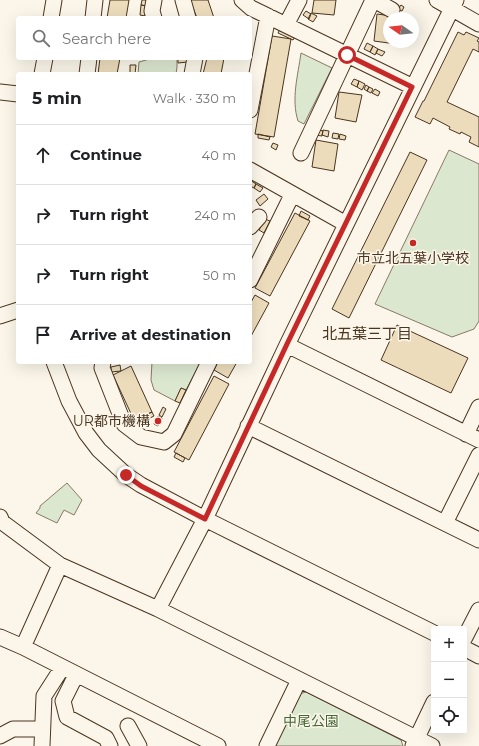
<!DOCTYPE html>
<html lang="en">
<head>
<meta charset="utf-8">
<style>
  :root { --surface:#fff; --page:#f2f2f2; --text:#202124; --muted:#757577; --line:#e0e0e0 }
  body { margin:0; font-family:Montserrat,"Noto Sans JP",sans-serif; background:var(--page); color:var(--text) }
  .controls { position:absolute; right:12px; bottom:12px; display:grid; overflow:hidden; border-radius:4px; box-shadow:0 4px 16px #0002 }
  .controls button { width:36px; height:36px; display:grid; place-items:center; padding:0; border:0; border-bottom:1px solid var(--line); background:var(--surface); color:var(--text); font:20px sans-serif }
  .compass { position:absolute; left:383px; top:12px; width:36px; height:36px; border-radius:50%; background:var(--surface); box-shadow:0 4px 16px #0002; rotate:284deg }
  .stop { position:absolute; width:12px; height:12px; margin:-9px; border:3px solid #c62828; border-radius:50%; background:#fff }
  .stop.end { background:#c62828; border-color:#fff; box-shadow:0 1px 4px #0008 }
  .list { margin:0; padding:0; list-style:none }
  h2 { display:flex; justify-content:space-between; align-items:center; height:52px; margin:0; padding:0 16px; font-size:17px }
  h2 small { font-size:13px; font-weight:400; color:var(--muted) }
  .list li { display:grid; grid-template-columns:26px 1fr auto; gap:12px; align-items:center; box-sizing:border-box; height:60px; padding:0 16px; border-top:1px solid var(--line) }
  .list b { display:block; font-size:15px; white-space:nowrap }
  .list em { font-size:13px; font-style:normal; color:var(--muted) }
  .icon { flex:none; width:22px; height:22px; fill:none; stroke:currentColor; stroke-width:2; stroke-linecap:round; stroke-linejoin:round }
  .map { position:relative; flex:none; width:479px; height:746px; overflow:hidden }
  .search { position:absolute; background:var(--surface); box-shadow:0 4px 16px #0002; left:16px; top:16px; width:236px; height:44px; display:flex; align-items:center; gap:10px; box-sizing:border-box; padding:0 14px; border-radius:4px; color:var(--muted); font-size:15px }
  .panel { position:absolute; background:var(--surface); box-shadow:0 4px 16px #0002; left:16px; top:72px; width:236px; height:292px; border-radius:4px }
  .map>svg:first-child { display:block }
  .green { fill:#dce7d0; stroke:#887966 }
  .building { fill:#ecdcbc; stroke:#4a3520 }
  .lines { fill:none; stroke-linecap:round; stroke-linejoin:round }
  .minor-casing { stroke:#4a3520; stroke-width:17 }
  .minor { stroke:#fbf6e9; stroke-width:15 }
  .route { stroke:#c62828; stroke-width:5 }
  .poi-dot { fill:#c62828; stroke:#fbf6e9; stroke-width:1.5 }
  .labels { text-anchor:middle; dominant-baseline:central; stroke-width:3; stroke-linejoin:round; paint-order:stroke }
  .poi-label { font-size:14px; fill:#4a3520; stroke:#fbf6e9 }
  .park-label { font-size:14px; fill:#436837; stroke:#fbf6e9 }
  .neighbourhood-label { font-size:15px; fill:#4a3520; stroke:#fbf6e9 }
</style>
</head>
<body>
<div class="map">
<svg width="479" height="746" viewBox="0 0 479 746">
  <rect width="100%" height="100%" fill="#fbf6e9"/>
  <!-- green -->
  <path class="green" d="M301,53L332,68L304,124L298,121C291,99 298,75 301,53Z
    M153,58H177V67L176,74H138L139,62Z
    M449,150L479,164V321L474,329L452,337L375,304Z
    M152,362H201L186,390L181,388L175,401L154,390L151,380Z
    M67,483L82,500L74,515L64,510L57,523L36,513L40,508V506Z
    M306,692L401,740L403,746H272L296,695Z"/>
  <!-- building -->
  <path class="building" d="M110,0H129L126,18H107Z
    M142,0H149L147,6L141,5Z
    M190,0H208L214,18H197Z
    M314,0H336L334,15L312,13Z
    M141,5L147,6L145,16L140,15Z
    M401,5L404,7L402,11L398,9Z
    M306,11L311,14L309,19L303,15Z
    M311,13L317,16L313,22L308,19Z
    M377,14L399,17V18H389V42H396V44L374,41Z
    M281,27L296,35L293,40L278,33Z
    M458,32L464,35L466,32L479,38L477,41L479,42V52L473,49L447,102L479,117V147L469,142L471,137L461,132L460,134L449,129L450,127L433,118L430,124L415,117L423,101H424Z
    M272,36L291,39L274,137L255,134Z
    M367,43L373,46L370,52L364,49Z
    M373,46L378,49L375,55L370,52Z
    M378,49L385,52L382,56L376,53Z
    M100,58H120L117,74H98Z
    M178,58H187L188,62L178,63Z
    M207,58H224L221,74H203Z
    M130,65H136L135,74H130Z
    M354,79L359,81L357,87L351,84Z
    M359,81L365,84L362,90L357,87Z
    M366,85L369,87L367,91L364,89Z
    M369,87L373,89L371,93L367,91Z
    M375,89L380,92L378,96L372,93Z
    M339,92L362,95L356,122L335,118Z
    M316,129L323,131L322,136L315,135Z
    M323,130L329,131L328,137L322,135Z
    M333,133L339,134L338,139L332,138Z
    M258,134L270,137L269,140L258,138Z
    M340,134L346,136L345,140L339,139Z
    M316,140L338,144L334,171L312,167Z
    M273,143L278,145L276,150L271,147Z
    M410,152L427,160L349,318L332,309Z
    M250,180L256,184L254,188L250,186Z
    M256,184L263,188L260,192L254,188Z
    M264,194L268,199L260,206L256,200Z
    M301,211L310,216L308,220L299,216Z
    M295,213L310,221L270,296L255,288Z
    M265,219L270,221L264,233L259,230Z
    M255,295L269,303L250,338V304Z
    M397,325L468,358L451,393L381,360Z
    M218,362H237L228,378L214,370Z
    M120,365L121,371L111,372V367Z
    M131,366L152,412L134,420L113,375Z
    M214,376L229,384L189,460L174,452Z
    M181,388L186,390L180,403L175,401Z
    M163,407L166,409L162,417L159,415Z
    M152,412L154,416L148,419L146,415Z
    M146,415L148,419L142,422L140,418Z
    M158,416L162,418L158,426L154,424Z
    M140,418L142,423L135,426L133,421Z
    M176,453L185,458L183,462L174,457Z"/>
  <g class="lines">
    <defs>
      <path id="minor" d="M154,0L152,11L154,18
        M183,0L188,18
        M242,0L251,8L413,87
        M374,0L392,10
        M437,0L479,24
        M51,18L54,0
        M93,18L95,0
        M286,25L299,0
        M42,74L45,58
        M87,74L89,58
        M192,74L195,58
        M0,92L18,94
        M250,110L268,16
        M301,153L373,0
        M250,170L346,224
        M250,227L259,217
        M250,280L292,195
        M0,316L18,310
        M287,345L479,440
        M54,362L69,401L86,433L99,450L126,475L141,485L205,519L434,633
        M103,362L102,368L124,424L141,437L164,442L174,434L209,362
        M248,426L479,540
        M466,434L479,407
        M0,517L2,522L60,565L158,609L432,746
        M445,523L479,455
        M158,609L205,519L287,345L456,0
        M0,637L23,647L218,746
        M464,639L479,610
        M23,647L60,565
        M464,648L479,656
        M76,675L63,701L67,717L106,738L110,746
        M128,726L139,746
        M0,736L13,729H41
        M42,746L44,696L62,668
        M267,746L299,680
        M413,746L434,702"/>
    </defs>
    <!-- minor casing -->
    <use href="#minor" class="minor-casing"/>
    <!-- minor -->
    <use href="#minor" class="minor"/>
  </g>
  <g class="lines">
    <!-- route -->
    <path class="route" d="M126,475L141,486L205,519L287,344L412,87L347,55"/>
  </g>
  <!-- markers -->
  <g class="poi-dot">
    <circle cx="413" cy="243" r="4"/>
    <circle cx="158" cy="421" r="4"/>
  </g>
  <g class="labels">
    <!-- poi labels -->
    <g class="poi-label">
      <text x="413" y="258">市立北五葉小学校</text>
      <text x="150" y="421" text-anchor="end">UR都市機構</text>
    </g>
    <!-- park labels -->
    <g class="park-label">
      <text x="311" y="721">中尾公園</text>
    </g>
    <!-- neighbourhood labels -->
    <g class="neighbourhood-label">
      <text x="367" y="333">北五葉三丁目</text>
    </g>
  </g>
</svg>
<div class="controls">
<button>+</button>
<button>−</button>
<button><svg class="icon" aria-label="locate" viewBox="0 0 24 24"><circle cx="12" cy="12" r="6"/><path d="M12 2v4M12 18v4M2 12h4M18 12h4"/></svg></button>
</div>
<svg class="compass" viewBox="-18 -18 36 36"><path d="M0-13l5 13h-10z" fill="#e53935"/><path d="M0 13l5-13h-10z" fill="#757577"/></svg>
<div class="stop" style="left:347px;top:55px"></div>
<div class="stop end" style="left:126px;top:475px"></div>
<div class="search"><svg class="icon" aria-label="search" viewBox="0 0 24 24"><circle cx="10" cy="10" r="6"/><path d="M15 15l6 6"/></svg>Search here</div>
<section class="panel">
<h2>5 min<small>Walk · 330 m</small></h2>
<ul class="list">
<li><svg class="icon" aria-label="ahead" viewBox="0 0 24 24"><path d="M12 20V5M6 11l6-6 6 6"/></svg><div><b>Continue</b></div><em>40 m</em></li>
<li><svg class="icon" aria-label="right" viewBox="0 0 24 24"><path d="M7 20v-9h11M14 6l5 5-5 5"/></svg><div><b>Turn right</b></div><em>240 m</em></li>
<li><svg class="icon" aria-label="right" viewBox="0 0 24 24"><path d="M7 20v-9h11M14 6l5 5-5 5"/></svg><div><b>Turn right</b></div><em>50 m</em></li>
<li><svg class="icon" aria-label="arrive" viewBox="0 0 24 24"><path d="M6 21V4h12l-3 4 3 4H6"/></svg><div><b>Arrive at destination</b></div></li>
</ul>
</section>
</div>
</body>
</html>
